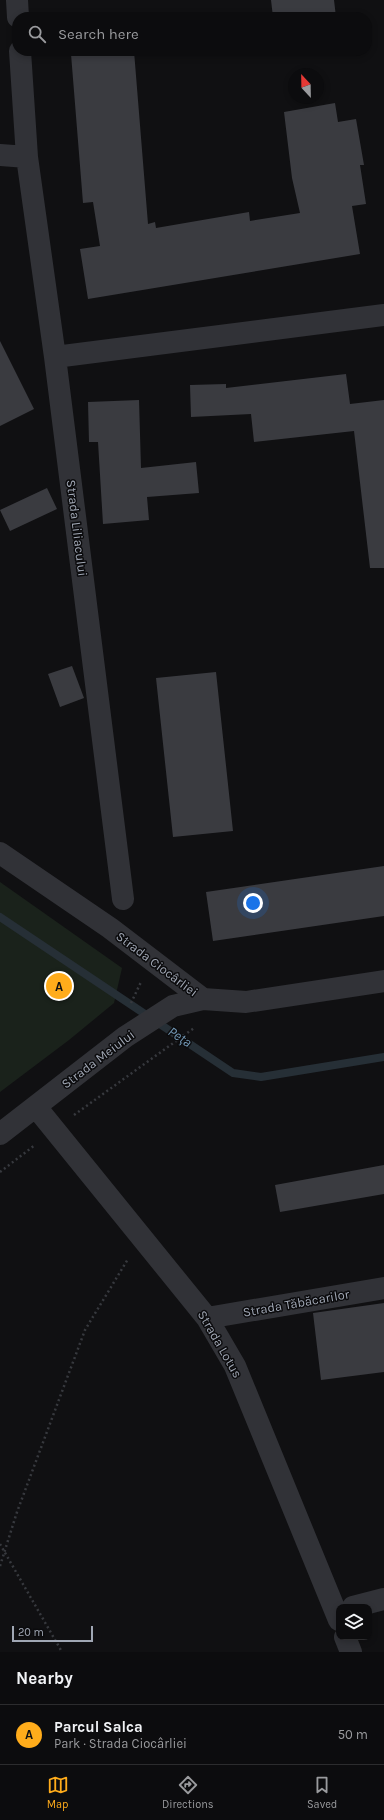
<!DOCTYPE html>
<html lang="en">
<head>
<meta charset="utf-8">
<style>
  :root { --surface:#0c0c0e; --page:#151517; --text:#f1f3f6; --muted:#9a9b9e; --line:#2c2c2e; --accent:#ffac1b }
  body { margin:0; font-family:Karla,sans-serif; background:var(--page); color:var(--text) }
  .controls { position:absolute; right:12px; bottom:12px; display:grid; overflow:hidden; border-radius:8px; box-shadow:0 2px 6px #0003 }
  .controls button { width:36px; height:36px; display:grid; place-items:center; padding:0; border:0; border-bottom:1px solid var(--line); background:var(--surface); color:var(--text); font:20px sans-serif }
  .compass { position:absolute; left:288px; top:68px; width:36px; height:36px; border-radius:50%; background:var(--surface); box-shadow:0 2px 6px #0003; rotate:338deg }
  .scale { position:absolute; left:12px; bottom:10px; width:81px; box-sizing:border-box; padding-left:4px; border:2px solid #a0a7b4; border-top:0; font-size:11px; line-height:14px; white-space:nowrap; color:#a0a7b4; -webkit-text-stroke:3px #0b0b0d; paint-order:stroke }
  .you { position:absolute; left:253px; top:903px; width:14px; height:14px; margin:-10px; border:3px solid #fff; border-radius:50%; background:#1a73e8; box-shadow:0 0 0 6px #1a73e833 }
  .badge { display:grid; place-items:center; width:26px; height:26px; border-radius:50%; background:var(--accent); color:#111; font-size:13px; font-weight:700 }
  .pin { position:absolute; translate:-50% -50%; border:2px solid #fff; box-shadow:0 1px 4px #0006 }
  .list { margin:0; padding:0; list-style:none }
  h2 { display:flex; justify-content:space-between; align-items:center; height:52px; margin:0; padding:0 16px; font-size:17px }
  h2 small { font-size:13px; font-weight:400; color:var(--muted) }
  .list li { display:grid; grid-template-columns:26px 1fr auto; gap:12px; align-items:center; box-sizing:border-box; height:60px; padding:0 16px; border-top:1px solid var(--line) }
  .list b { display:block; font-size:15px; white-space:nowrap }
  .list p { margin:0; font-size:13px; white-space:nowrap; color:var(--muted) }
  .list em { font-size:13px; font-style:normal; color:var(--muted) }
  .icon { flex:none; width:22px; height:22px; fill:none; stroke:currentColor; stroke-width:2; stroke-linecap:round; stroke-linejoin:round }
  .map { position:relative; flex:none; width:384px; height:1652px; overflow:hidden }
  .search { position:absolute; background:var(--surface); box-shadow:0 2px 6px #0003; left:12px; right:12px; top:12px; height:44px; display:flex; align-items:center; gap:10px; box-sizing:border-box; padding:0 14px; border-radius:16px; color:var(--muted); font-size:15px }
  .sheet { height:112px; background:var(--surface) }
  nav { display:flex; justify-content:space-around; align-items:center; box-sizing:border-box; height:56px; border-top:1px solid var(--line); background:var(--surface); font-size:11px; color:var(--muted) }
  nav a { display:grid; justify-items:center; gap:2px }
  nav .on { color:var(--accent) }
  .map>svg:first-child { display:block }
  .green { fill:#1a221b }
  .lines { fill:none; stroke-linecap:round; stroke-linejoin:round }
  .stream { stroke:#262f36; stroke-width:8 }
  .building { fill:#3a3b40 }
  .path { stroke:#37393e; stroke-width:2.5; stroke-dasharray:2 3; stroke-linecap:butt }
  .minor { stroke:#313237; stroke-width:22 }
  .labels { text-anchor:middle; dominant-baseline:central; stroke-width:3; stroke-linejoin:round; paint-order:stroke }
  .street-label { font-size:13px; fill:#a0a7b4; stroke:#0b0b0d }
  .water-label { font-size:14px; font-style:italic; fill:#7297b4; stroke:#0b0b0d }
</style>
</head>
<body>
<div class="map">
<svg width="384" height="1652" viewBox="0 0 384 1652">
  <rect width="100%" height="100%" fill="#101012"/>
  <!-- green -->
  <path class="green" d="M0,882L122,968L114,1003L69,1040L0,1092Z"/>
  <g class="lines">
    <!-- stream -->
    <path class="stream" d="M0,917L233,1073L261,1077L384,1057"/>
  </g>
  <!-- building -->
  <path class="building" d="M271,0H334L336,17H273Z
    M108,51H134L148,224L155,222L156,228L249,212L250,221L300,213L292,178L284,112L335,103L338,122L356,119L364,165H360L366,204L352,206L360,254L88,299L80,249L100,246L93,202L83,203L71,54Z
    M0,341L34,409L0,426Z
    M346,374L350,404L384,400V568H370L354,431L254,442L251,414L191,417L190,385L226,384V388Z
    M139,400L141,468L196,462L199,493L147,497L149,520L103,524L98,442H89L88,402Z
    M47,488L57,509L10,531L0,510Z
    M72,666L84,698L60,707L48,674Z
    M216,672L233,831L173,837L156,678Z
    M384,866V916L213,941L206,892Z
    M384,1165V1194L280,1212L275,1185Z
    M384,1303V1372L321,1380L313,1313Z"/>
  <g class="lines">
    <!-- path -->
    <path class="path" d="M131,1003L141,982
      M74,1115L194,1028
      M0,1172L35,1145
      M0,1544L62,1652
      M0,1566L17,1512L85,1330L128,1259"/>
    <!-- minor -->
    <path class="minor" d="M17,0L18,17
      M20,51L27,157L55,357L123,899
      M0,155L27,157
      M55,357L384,315
      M0,853L110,928L203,999L246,1002L384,981
      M36,1107L207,1318L235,1366L339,1620
      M0,1134L125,1037L173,1006L203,999
      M207,1318L384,1288
      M353,1607L384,1599
      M345,1637L351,1652"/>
  </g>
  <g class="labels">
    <!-- street labels -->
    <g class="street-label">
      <text transform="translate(77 528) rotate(83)">Strada Liliacului</text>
      <text transform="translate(157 964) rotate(37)">Strada Ciocârliei</text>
      <text transform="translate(98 1059) rotate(-37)">Strada Meiului</text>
      <text transform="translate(296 1303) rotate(-10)">Strada Tăbăcarilor</text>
      <text transform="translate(220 1344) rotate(60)">Strada Lotus</text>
    </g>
    <!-- water labels -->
    <g class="water-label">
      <text transform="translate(180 1037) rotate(34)">Peța</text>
    </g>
  </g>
</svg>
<div class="controls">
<button><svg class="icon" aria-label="layers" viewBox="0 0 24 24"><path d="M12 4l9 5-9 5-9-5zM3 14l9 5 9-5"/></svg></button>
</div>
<svg class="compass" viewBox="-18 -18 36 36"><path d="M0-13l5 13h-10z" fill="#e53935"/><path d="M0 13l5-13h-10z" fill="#9a9b9e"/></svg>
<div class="scale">20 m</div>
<div class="you"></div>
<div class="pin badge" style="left:59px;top:986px">A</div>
<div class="search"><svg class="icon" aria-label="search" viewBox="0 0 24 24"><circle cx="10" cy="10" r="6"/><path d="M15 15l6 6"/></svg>Search here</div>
</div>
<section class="sheet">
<h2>Nearby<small></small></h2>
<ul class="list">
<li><span class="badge">A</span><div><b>Parcul Salca</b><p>Park · Strada Ciocârliei</p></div><em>50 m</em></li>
</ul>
</section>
<nav>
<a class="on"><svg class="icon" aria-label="map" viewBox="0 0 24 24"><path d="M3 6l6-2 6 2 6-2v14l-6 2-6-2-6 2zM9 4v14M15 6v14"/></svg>Map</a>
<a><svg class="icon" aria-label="directions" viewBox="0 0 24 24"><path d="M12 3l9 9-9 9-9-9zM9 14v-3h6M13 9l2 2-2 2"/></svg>Directions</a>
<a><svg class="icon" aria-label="saved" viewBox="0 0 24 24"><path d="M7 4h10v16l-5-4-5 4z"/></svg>Saved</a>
</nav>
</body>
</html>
